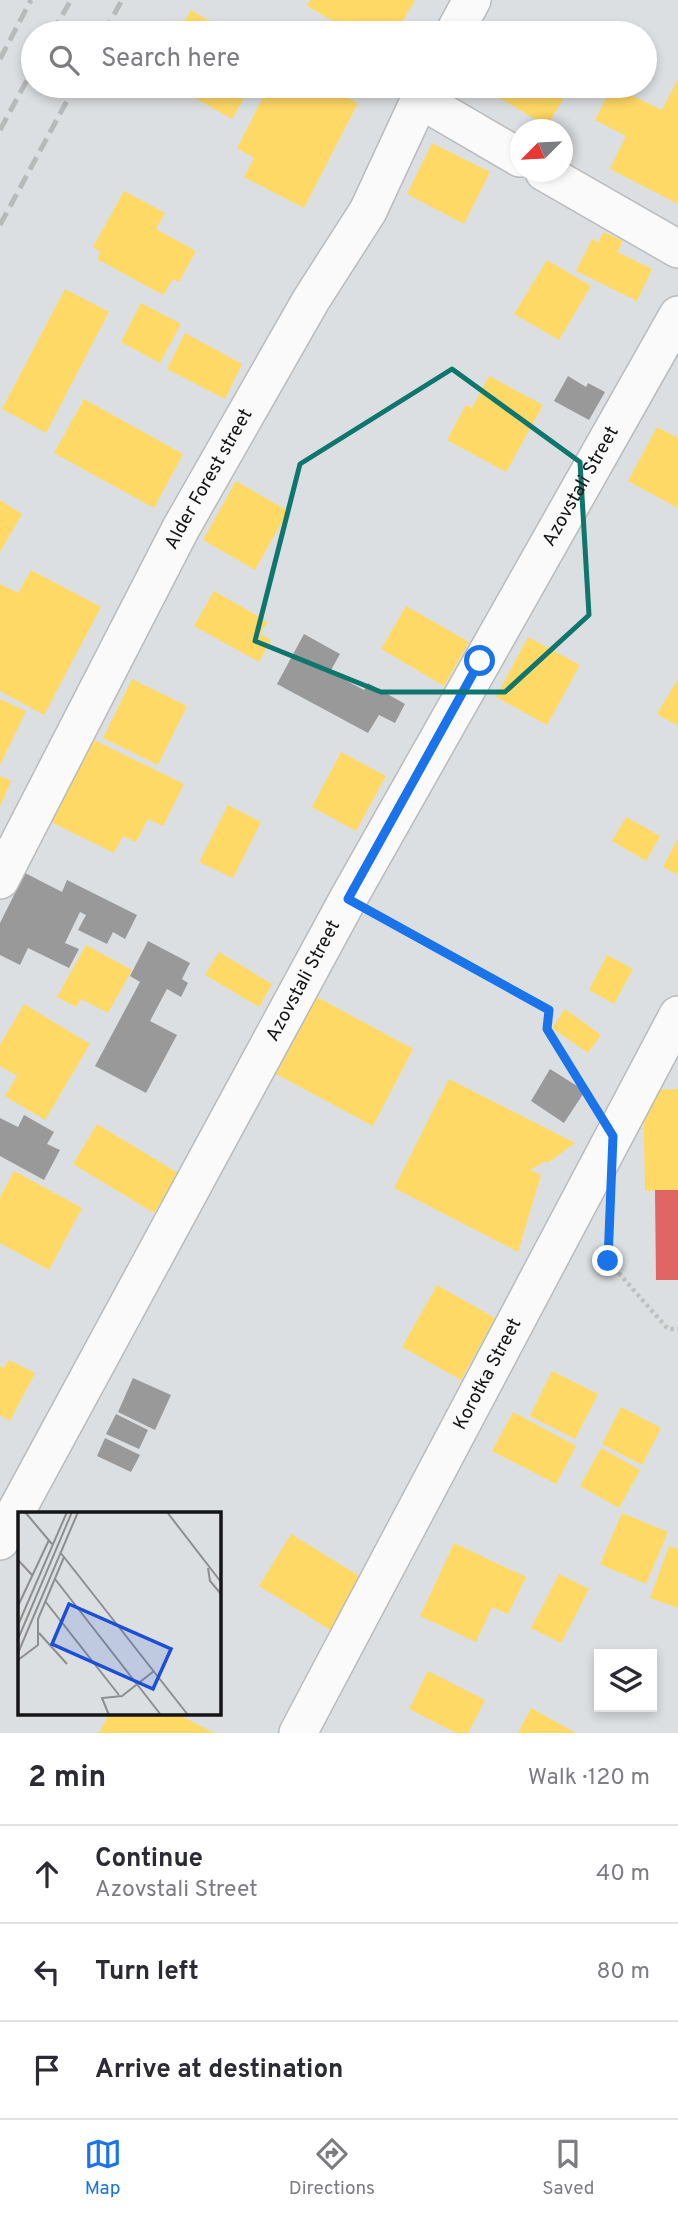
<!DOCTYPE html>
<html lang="en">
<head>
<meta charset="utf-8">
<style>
  :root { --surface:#fff; --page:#f7f7f7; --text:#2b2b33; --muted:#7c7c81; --line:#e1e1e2; --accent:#1a73e8 }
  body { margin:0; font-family:Overpass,sans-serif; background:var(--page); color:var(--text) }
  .controls { position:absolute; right:21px; bottom:21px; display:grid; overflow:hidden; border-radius:0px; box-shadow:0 4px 10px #0003 }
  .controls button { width:63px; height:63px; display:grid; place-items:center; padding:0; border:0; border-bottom:2px solid var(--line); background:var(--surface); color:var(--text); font:35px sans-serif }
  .compass { position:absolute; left:510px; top:119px; width:63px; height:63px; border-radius:50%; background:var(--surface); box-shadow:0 4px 10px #0003; rotate:246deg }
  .stop { position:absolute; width:21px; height:21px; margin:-16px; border:5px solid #1a73e8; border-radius:50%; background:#fff }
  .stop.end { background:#1a73e8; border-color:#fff; box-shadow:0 2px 7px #0008 }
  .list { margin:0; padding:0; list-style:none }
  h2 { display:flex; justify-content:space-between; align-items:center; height:91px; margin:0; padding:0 28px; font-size:30px }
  h2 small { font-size:23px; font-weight:400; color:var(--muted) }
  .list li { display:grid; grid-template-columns:46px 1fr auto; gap:21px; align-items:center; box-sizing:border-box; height:98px; padding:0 28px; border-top:2px solid var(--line) }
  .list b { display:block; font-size:26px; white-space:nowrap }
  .list p { margin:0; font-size:23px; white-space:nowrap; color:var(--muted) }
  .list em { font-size:23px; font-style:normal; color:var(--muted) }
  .icon { flex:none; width:38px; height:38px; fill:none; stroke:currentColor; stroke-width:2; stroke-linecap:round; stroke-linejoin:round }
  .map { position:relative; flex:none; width:678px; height:1733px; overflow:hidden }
  .search { position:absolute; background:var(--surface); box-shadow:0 4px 10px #0003; left:21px; right:21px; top:21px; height:77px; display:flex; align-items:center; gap:18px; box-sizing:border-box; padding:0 24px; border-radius:38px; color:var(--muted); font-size:26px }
  .sheet { height:385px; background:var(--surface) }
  nav { display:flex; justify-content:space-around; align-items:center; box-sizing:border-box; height:98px; border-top:2px solid var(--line); background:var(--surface); font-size:19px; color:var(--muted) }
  nav a { display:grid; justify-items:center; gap:4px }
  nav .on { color:var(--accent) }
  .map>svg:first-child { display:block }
  .homes { fill:#ffd966 }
  .shops { fill:#e06666 }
  .industry { fill:#999 }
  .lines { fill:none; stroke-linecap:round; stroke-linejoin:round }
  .street-casing { stroke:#b9bbbd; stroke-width:40 }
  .path { stroke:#c0c0c0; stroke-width:4.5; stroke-dasharray:3.5 3.5; stroke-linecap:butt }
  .street { stroke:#fafafa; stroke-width:37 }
  .rail { stroke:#b8baba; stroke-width:5; stroke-dasharray:14 7; stroke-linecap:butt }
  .route { stroke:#1a73e8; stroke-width:9 }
  .marked { fill:none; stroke:#0f766e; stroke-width:5; stroke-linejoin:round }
  .labels { text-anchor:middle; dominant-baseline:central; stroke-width:7; stroke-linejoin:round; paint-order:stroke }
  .street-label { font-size:19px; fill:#141516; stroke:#fff }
  .inset-road { fill:none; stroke:#8c8e90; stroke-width:2 }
  .view { fill:#1d4ed8; fill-opacity:0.15; stroke:#1d4ed8; stroke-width:3.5 }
  .inset-edge { fill:none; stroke:#141516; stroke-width:3.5 }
</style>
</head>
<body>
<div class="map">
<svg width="678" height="1733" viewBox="0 0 678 1733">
  <rect width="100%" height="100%" fill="#dcdfe1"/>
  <!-- homes -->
  <path class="homes" d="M310,0H415L396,33H363L340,20L338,24L307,6Z
    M191,10L230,33H177Z
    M678,79V204L610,169L626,136L595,120L612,86L662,110Z
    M174,86H251L232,119Z
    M269,86H324L358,103L304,208L244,177L254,158L237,148Z
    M479,86H571L547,126Z
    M432,143L490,172L464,224L407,194Z
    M124,191L165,213L156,229L196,251L179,282L173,279L163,295L97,259L101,252L93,247Z
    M604,232L623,241L617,252L652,269L637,301L576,271L592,239L598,242Z
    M547,260L591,286L559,340L514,314Z
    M65,289L109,312L46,433L2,409Z
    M141,303L181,324L160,363L121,342Z
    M185,333L242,364L225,399L167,369Z
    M489,376L543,405L506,472L447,440L466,405L472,408Z
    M84,399L183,454L154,508L54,453Z
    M657,427L678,438V508L628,481Z
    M236,481L288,511L255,570L203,540Z
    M0,500L22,514L0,552Z
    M31,570L101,607L44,715L0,691V584L18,593Z
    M214,591L268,622L260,634L271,640L259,662L194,626Z
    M406,606L469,642L444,686L381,649Z
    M528,637L580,665L547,725L496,697Z
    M132,679L187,706L158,765L103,738Z
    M678,679V726L657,714Z
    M0,699L26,711L0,765Z
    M92,739L184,784L163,826L148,819L136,842L123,836L114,853L51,822Z
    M341,752L386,776L356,831L312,807Z
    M0,776L11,781L0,806Z
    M228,805L261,822L233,878L199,862Z
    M626,817L660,836L646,861L612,841Z
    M678,838V875L663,867Z
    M86,945L132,970L108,1013L81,999L76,1007L57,997Z
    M219,952L272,984L259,1007L205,975Z
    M607,955L633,969L614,1004L589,990Z
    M317,997L413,1049L373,1126L276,1074Z
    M24,1004L90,1044L45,1120L5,1096L17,1076L0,1066V1045Z
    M565,1009L601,1035L588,1053L552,1028Z
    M449,1079L575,1143L549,1162H544L530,1170L541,1175L518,1252L394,1188Z
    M678,1089V1190L645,1191L643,1090Z
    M97,1124L178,1173L154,1213L73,1164Z
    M14,1171L82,1208L49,1270L0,1243V1197Z
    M437,1285L495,1318L461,1380L402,1347Z
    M9,1360L35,1373L10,1421L0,1415V1366L4,1368Z
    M552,1371L598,1394L575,1439L530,1416Z
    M621,1407L661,1428L642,1465L602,1444Z
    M513,1412L576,1446L556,1484L492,1451Z
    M601,1448L640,1470L619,1508L580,1486Z
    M622,1513L668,1532L646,1584L600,1564Z
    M291,1534L364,1579L332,1631L259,1586Z
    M454,1543L526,1577L508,1614L492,1607L476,1642L420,1616Z
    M669,1546L678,1549V1608L650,1598Z
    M559,1574L589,1589L561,1643L531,1628Z
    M428,1671L485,1700L468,1733H456L409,1709Z
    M531,1708L576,1733H518Z
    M109,1714H178L214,1733H99Z"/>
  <!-- shops -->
  <path class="shops" d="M655,1190H678V1280H656Z"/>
  <!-- industry -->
  <path class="industry" d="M568,376L586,387L588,383L605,392L589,420L554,401Z
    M304,634L340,654L330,672L364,690L368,683L405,704L395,723L379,715L368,733L277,684Z
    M25,873L62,892L67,880L137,915L125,939L113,932L107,944L78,930L86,915L80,912L65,943L79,949L69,968L28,948L20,965L0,955V923Z
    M148,941L190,963L182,979L188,983L181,997L167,989L150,1021L177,1035L146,1093L95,1066L140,982L130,976Z
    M550,1069L585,1091L564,1123L531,1101Z
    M24,1115L54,1132L47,1144L60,1150L44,1180L0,1156V1118L18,1127Z
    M133,1378L171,1395L155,1430L118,1412Z
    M116,1414L148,1430L139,1449L106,1434Z
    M105,1438L140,1455L131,1472L97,1456Z"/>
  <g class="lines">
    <defs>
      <g id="street">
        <path d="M454,33L472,0"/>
        <path d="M419,99L520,158"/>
        <path d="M544,172L678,249"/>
        <path id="s1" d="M0,880L181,528L311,300L368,211L426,86"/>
        <path id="s2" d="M0,1541L348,899L678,315"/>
        <path id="s3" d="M298,1733L678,1015"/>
      </g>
    </defs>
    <!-- street casing -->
    <use href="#street" class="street-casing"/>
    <!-- path -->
    <path class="path" d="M383,918L549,1010L547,1029L589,1097
      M609,1235L608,1261L668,1329H678"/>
    <!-- street -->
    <use href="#street" class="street"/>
    <!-- rail -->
    <path class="rail" d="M52,33L71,0
      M104,33L122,0
      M0,59L31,0
      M0,130L33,69
      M0,225L75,86"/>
  </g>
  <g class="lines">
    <!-- route -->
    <path class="route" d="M480,661L348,899L549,1010L547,1029L613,1136L608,1261"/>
  </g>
  <!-- marked area -->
  <path class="marked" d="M452,369L580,462L589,615L505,692H381L255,641L300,464Z"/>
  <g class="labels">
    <!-- street labels -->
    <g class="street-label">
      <text stroke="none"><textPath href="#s1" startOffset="452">Alder Forest street</textPath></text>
      <text stroke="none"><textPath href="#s2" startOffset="1204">Azovstali Street</textPath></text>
      <text stroke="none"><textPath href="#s2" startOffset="637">Azovstali Street</textPath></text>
      <text stroke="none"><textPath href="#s3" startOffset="406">Korotka Street</textPath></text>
    </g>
  </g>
  <!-- overview -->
  <g transform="translate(18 1512)">
    <rect width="203" height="203" fill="#dcdfe1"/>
    <path class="inset-road" d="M7,0L34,32M149,0L203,70M42,40L170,203M0,48L15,64M190,56L192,69L203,82M37,67L143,203M27,89L101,183M0,94L31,28M0,113L49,0M21,121L49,152M0,127L54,0M0,141L60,0M0,148L20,133V107L46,45M91,203L84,186L104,184L136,159"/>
    <path class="view" d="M51,92L153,137L135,177L34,132Z"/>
    <rect width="203" height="203" class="inset-edge"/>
  </g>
</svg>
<div class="controls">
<button><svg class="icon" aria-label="layers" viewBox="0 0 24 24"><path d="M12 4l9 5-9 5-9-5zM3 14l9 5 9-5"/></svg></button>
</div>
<svg class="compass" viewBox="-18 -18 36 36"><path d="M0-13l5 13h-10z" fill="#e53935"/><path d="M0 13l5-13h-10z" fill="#7c7c81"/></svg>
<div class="stop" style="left:480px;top:661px"></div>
<div class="stop end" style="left:608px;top:1261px"></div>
<div class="search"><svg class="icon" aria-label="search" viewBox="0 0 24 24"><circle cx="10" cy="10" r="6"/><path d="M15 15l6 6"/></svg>Search here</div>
</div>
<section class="sheet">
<h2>2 min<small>Walk · 120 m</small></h2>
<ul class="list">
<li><svg class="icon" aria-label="ahead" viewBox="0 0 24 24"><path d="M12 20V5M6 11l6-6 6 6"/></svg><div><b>Continue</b><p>Azovstali Street</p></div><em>40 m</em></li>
<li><svg class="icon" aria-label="left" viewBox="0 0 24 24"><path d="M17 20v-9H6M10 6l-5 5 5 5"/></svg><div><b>Turn left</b></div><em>80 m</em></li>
<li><svg class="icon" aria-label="arrive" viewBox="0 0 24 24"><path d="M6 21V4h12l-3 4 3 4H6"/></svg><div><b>Arrive at destination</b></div></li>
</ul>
</section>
<nav>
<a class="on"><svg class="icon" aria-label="map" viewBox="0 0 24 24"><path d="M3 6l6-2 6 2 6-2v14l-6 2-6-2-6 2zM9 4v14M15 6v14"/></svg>Map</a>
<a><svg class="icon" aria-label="directions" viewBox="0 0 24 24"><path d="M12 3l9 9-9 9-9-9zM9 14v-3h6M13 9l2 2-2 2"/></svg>Directions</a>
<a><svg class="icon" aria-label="saved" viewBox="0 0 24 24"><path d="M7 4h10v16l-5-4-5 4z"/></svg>Saved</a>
</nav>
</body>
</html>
